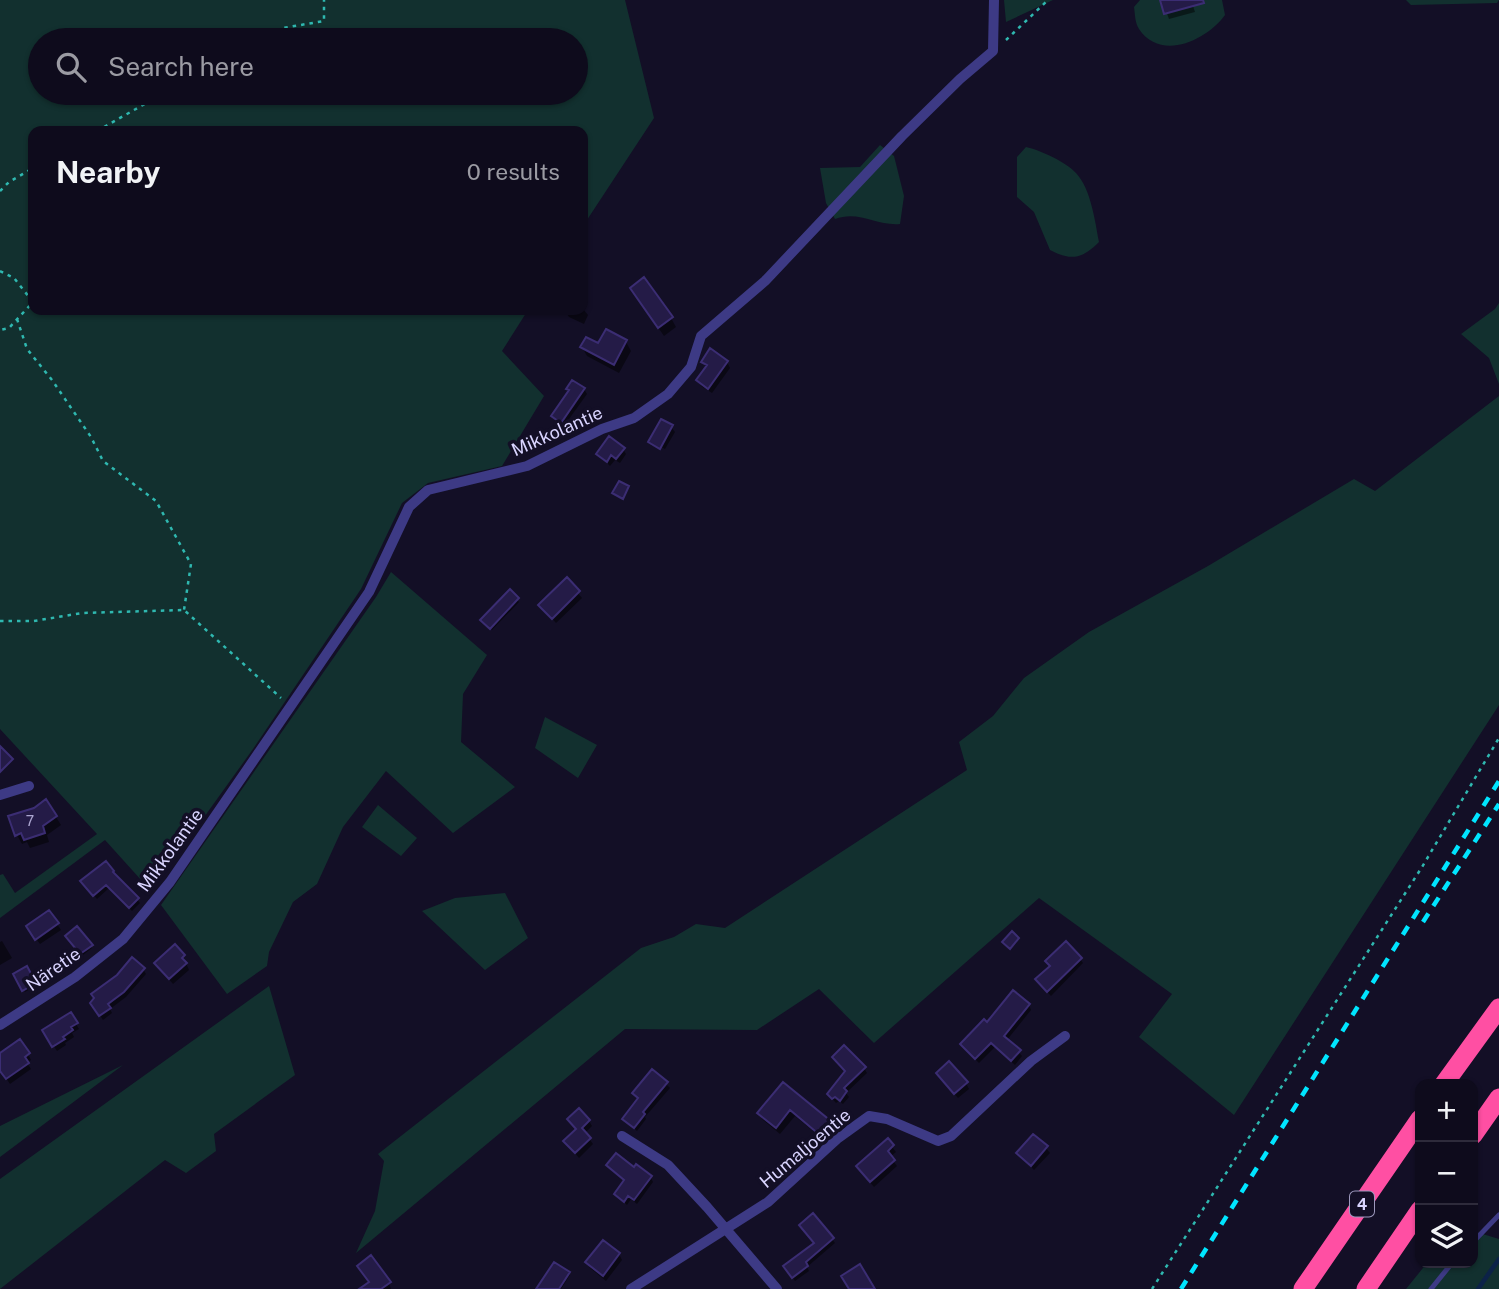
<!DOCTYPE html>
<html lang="en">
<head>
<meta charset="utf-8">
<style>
  :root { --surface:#0e0b1c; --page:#1c1929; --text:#f1f3f6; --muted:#9b9ba3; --line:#2e2b3b }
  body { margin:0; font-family:"Public Sans",sans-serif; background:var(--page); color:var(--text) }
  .controls { position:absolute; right:21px; bottom:21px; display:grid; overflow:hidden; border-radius:14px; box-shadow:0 2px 5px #0004 }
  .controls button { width:63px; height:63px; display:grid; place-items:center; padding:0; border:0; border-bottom:2px solid var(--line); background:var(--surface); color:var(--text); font:35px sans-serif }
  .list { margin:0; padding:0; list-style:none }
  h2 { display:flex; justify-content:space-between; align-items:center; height:91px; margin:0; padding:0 28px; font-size:30px }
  h2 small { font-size:23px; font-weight:400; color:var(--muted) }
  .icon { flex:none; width:38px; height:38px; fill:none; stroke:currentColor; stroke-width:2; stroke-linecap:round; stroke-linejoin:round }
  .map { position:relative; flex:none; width:1499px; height:1289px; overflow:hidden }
  .search { position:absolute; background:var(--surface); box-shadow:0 2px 5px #0004; left:28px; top:28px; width:560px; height:77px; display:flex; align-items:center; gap:18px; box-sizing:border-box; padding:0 24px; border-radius:38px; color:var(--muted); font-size:26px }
  .panel { position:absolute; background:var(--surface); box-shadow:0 2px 5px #0004; left:28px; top:126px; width:560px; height:189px; border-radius:14px }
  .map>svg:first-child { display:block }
  .green { fill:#12302f; fill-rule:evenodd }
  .shadow { fill:#0007 }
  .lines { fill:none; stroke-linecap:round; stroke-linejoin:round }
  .stream { stroke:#0c2248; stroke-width:4.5 }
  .building { fill:#241b47; stroke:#3b2d73; stroke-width:2 }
  .path { stroke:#2fb8b0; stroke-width:2.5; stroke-dasharray:3.5 5; stroke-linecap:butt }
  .lane { stroke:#3d3a85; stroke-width:5 }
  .street { stroke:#3d3a85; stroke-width:10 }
  .highway { stroke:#ff4fa3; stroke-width:19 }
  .rail { stroke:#00e5ff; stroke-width:4.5; stroke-dasharray:10 9; stroke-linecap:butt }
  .labels { text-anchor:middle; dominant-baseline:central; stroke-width:7; stroke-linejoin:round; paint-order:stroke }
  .number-label { font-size:14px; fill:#aca6d1 }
  .shield { fill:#130f26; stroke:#9e99be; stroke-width:2 }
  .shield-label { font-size:16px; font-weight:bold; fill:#d9d4ff }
  .street-label { font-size:18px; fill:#d9d4ff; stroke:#130f26 }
</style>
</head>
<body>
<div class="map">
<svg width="1499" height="1289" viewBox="0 0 1499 1289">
  <rect width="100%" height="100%" fill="#130f26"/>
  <!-- green -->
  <path class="green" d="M0,0H625L654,118L583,226V131H33V310H528L502,351L544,396L502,466L428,483L402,503L361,589L253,749L151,891L105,840L0,918V875L3,874L15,893L97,834L0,729ZM40,40H576V93H40Z
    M1004,0H1053L1006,22Z
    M1140,0H1222L1225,15C1207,40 1161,62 1139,29C1135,23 1135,14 1134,7Z
    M1406,0H1499L1497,3L1411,5Z
    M880,145L894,156L904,196L900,224C876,226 859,210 835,219L826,203L820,168L860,167Z
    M1026,147C1040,150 1066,162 1076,173C1091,189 1095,221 1099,242C1082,259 1071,261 1050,250L1034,212L1017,197V157Z
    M1499,303V384L1489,358L1461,334L1495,309Z
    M1499,396V705L1234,1115L1139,1037L1172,994L1039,898L874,1043L819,989L757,1030L625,1029L356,1253L375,1211L384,1161L378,1154L641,948L674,937L696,924L725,928L967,770L959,742L993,716L1024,678L1089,632L1208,566L1354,479L1375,491Z
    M391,572L487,655L463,694L461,742L515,787L453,833L386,771L343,827L317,884L293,902L269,952L267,966L227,994L161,905L376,597Z
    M545,717L597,745L578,778L535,748Z
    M378,805L417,838L401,856L362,827Z
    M505,893L528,938L485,970L422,911L455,898Z
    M269,986L295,1075L214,1134L216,1151L186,1173L165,1160L0,1289V1179Z
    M123,1065L0,1157V1126Z
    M1473,1231L1499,1239V1289H1406L1427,1263H1473Z"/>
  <!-- shadow -->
  <path class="shadow" d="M1162,0H1191L1195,12L1169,19Z
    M637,297L671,318L676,327L664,336Z
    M583,309L588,315L584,324L569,317L566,312Z
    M626,342L631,351L619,373L587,356L582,347Z
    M703,362H727L730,368L712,393L701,386L698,380L707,368Z
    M584,389L587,394L564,426L555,420L553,416L570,392Z
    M671,427L675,432L665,449L652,442V446L650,442Z
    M623,449L626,454L620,463L615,460L610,466L598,454Z
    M567,580L582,598L556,623L541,606Z
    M510,592L519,602L492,630L483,622Z
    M56,817L61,825L47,835L49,842L30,848L27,842L22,844L17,835Z
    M113,872L140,903L132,911L109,888L97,899L85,885Z
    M49,912L61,930L40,944L31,932Z
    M77,928L92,948L83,955L67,936Z
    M2,941L12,958L0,965V942Z
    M183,956L189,970L173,984L160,969Z
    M1080,959L1083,963L1051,996L1040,984Z
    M26,969L36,986L25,992L15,975Z
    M143,969L146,974L126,997L110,1009L112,1013L103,1020L95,1008Z
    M1029,1005L1031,1010L1007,1040L1022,1056L1015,1065L995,1047L979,1063L965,1049L962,1044Z
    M70,1014L79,1029L72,1033L74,1037L65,1043L66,1045L57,1051L44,1031Z
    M28,1054L31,1060L27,1063L31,1069L10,1084L0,1069V1061Z
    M834,1057L864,1068L867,1073L846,1093L849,1097L843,1104L839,1101L836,1103L829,1095L846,1072Z
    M653,1071L670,1088L645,1117L646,1119L637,1131L624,1119L639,1100L634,1093Z
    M941,1079L966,1083L969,1089L958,1098Z
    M783,1084L831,1123L835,1130L825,1141L795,1116L780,1134L763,1120L759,1113Z
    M589,1121L592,1126L585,1133L593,1144L579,1158L565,1141Z
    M887,1140L896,1152L890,1157L897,1166L874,1187L861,1172Z
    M1046,1148L1050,1153L1034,1170L1018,1153Z
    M608,1165L634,1170L651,1178L653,1182L637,1204L631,1199L627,1205L616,1194L625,1181Z
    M832,1239L835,1243L807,1267L809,1271L795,1281L788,1271Z
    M603,1242L619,1254L622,1260L606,1281L590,1268L587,1263Z
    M569,1273L570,1275L561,1289H540Z
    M389,1283L391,1289H367Z"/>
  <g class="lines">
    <!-- stream -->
    <path class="stream" d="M1478,1289L1499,1259"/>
  </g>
  <!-- building -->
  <path class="building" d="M1160,0H1203L1204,3L1164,14Z
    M644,277L673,317L658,328L630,288Z
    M606,329L627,340L614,365L580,347L586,337L598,343Z
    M710,348L728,361L708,389L696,380L707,365L701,362Z
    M572,380L585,388L561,423L551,416L569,390L566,389Z
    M661,419L673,425L660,449L648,442Z
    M609,436L625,448L616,459L611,455L607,462L596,454Z
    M619,481L629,486L623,499L612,493Z
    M567,577L580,591L552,619L538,605Z
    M510,589L519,598L490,629L480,620Z
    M0,746L13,759L0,772Z
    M46,799L57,816L43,826L45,833L24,840L21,833L15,836L8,816L34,808Z
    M106,861L114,871L113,872L139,898L129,908L106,885L93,896L80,881Z
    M49,910L59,923L35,940L26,926Z
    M77,926L93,945L80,954L65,936Z
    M1012,931L1019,938L1010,949L1002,942Z
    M1066,941L1082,958L1047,992L1035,979L1050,966L1045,961Z
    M175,944L185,955L182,958L187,963L169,979L154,963Z
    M132,957L145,968L124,992L108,1004L111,1008L99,1016L90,1003L94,998L91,994L117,975Z
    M27,966L36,983L22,991L13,974Z
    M1013,990L1030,1004L1004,1036L1021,1050L1011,1061L991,1043L975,1059L960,1044L984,1019L987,1022Z
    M71,1012L78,1023L71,1027L73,1030L63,1037L65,1039L52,1047L42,1030Z
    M20,1039L30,1053L25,1057L29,1063L6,1079L0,1071V1053Z
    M844,1045L866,1067L844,1088L847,1091L840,1101L835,1097L832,1099L827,1094L845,1071L832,1057Z
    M949,1061L968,1082L954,1094L936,1073Z
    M652,1069L668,1082L643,1112L645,1114L634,1128L622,1119L638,1098L632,1093Z
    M783,1082L832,1122L821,1136L790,1110L776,1128L757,1113Z
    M579,1108L590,1120L582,1128L591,1138L575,1153L563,1141L576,1129L567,1119Z
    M1033,1134L1048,1146L1031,1166L1016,1153Z
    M888,1138L894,1145L888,1151L895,1160L870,1182L856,1166Z
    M616,1153L634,1167L636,1164L652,1176L634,1200L628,1196L624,1202L614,1194L624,1180L606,1165Z
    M813,1213L834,1238L806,1262L808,1266L792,1278L783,1266L814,1243L799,1225Z
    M603,1240L620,1253L603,1276L585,1262Z
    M371,1255L391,1282L381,1289H359L369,1282L357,1266Z
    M554,1262L570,1272L559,1289H536Z
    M860,1264L875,1289H849L841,1276Z"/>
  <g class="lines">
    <!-- path -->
    <path class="path" d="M262,40L283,28L324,21V0
      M1006,40L1048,0
      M97,131L164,93
      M0,191L9,182L33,168
      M0,271L14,278L33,302L9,328L0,330
      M17,319L27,349L52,380L91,437L103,461L156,501L191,564L184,610
      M0,621H34L82,613L184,610L281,698
      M1152,1289L1422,867L1499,738"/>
    <!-- lane -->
    <path class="lane" d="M1473,1242L1499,1215
      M1431,1289L1452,1263"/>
    <!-- street -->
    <path class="street" d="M0,795L29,786
      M0,1025L75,977L123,939L170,882L369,592L409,507L428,490L527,466L602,429L634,418L668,394L691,367L701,336L765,281L902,136L960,79L993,51L994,0
      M622,1136L668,1165L707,1207L777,1289
      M631,1289L768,1202L837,1139L869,1116L887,1119L938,1141L951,1136L1031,1061L1065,1036"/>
    <!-- highway -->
    <path class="highway" d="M1444,1084L1499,1008
      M1473,1135L1499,1098
      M1303,1289L1420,1119
      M1366,1289L1420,1210"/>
    <!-- rail -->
    <path class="rail" d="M1423,922L1499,804
      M1181,1289L1499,781"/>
  </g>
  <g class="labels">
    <!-- number labels -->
    <g class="number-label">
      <text x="30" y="821">7</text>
    </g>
    <!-- shield labels -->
    <rect class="shield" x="1350" y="1191.5" width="24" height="25" rx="5"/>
    <g class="shield-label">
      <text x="1362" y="1204">4</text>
    </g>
    <!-- street labels -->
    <g class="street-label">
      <text transform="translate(557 431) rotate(-24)">Mikkolantie</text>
      <text transform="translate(170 850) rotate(-54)">Mikkolantie</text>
      <text transform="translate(53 969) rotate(-35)">Näretie</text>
      <text transform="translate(805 1148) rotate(-40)">Humaljoentie</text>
    </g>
  </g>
</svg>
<div class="controls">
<button>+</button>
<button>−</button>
<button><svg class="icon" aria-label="layers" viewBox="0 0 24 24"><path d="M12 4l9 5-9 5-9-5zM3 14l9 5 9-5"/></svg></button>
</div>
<div class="search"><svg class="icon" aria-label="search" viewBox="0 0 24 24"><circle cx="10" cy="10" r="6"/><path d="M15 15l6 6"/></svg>Search here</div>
<section class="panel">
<h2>Nearby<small>0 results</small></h2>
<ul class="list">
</ul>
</section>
</div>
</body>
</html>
